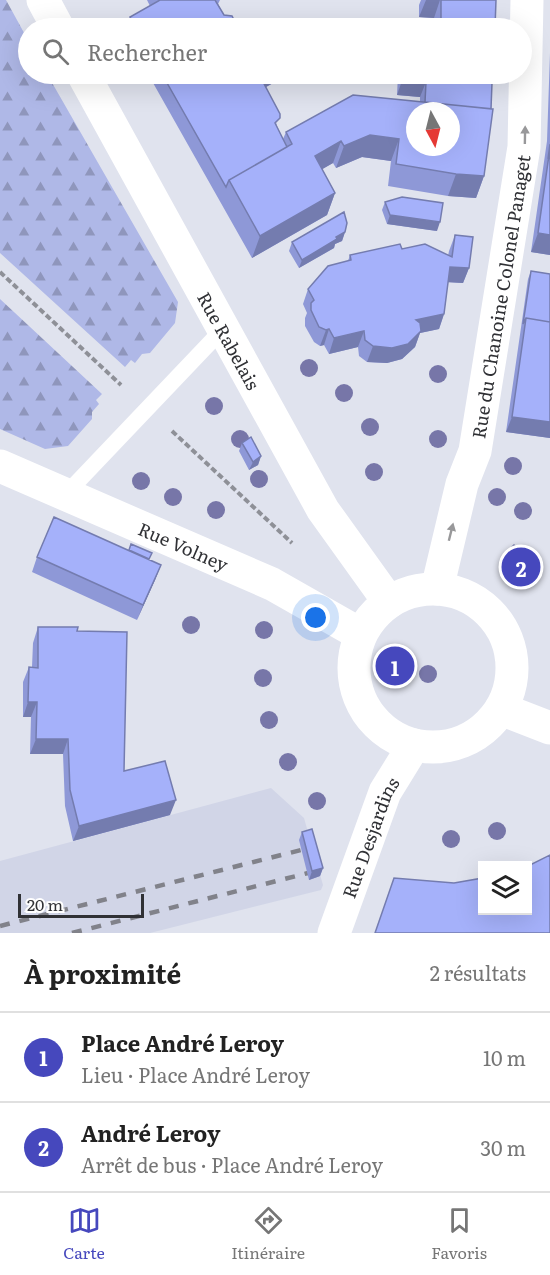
<!DOCTYPE html>
<html lang="fr">
<head>
<meta charset="utf-8">
<style>
  :root { --surface:#fff; --page:#f2f2f2; --text:#222; --muted:#767676; --line:#e0e0e0; --accent:#4648bd }
  body { margin:0; font-family:Literata,serif; background:var(--page); color:var(--text) }
  .controls { position:absolute; right:18px; bottom:18px; display:grid; overflow:hidden; border-radius:0px; box-shadow:0 6px 24px #0002 }
  .controls button { width:54px; height:54px; display:grid; place-items:center; padding:0; border:0; border-bottom:2px solid var(--line); background:var(--surface); color:var(--text); font:30px sans-serif }
  .compass { position:absolute; left:406px; top:102px; width:54px; height:54px; border-radius:50%; background:var(--surface); box-shadow:0 6px 24px #0002; rotate:173deg }
  .scale { position:absolute; left:18px; bottom:15px; width:126px; box-sizing:border-box; padding-left:6px; border:3px solid #303135; border-top:0; font-size:16px; line-height:21px; white-space:nowrap; color:#303135; -webkit-text-stroke:4px #fff; paint-order:stroke }
  .you { position:absolute; left:316px; top:618px; width:21px; height:21px; margin:-15px; border:4px solid #fff; border-radius:50%; background:#1a73e8; box-shadow:0 0 0 9px #1a73e833 }
  .badge { display:grid; place-items:center; width:39px; height:39px; border-radius:50%; background:var(--accent); color:#fff; font-size:20px; font-weight:700 }
  .pin { position:absolute; translate:-50% -50%; border:3px solid #fff; box-shadow:0 2px 6px #0006 }
  .list { margin:0; padding:0; list-style:none }
  h2 { display:flex; justify-content:space-between; align-items:center; height:78px; margin:0; padding:0 24px; font-size:26px }
  h2 small { font-size:20px; font-weight:400; color:var(--muted) }
  .list li { display:grid; grid-template-columns:39px 1fr auto; gap:18px; align-items:center; box-sizing:border-box; height:90px; padding:0 24px; border-top:2px solid var(--line) }
  .list b { display:block; font-size:22px; white-space:nowrap }
  .list p { margin:0; font-size:20px; white-space:nowrap; color:var(--muted) }
  .list em { font-size:20px; font-style:normal; color:var(--muted) }
  .icon { flex:none; width:33px; height:33px; fill:none; stroke:currentColor; stroke-width:2; stroke-linecap:round; stroke-linejoin:round }
  .map { position:relative; flex:none; width:550px; height:933px; overflow:hidden }
  .search { position:absolute; background:var(--surface); box-shadow:0 6px 24px #0002; left:18px; right:18px; top:18px; height:66px; display:flex; align-items:center; gap:15px; box-sizing:border-box; padding:0 21px; border-radius:33px; color:var(--muted); font-size:22px }
  .sheet { height:258px; background:var(--surface) }
  nav { display:flex; justify-content:space-around; align-items:center; box-sizing:border-box; height:84px; border-top:2px solid var(--line); background:var(--surface); font-size:16px; color:var(--muted) }
  nav a { display:grid; justify-items:center; gap:3px }
  nav .on { color:var(--accent) }
  .map>svg:first-child { display:block }
  .built { fill:#d1d5e7 }
  .forest { fill:url(#forest-firs) }
  .lines { fill:none; stroke-linecap:round; stroke-linejoin:round }
  .path { stroke:#8e9097; stroke-width:4; stroke-dasharray:6 3; stroke-linecap:butt }
  .service { stroke:#fff; stroke-width:16 }
  .minor { stroke:#fff; stroke-width:33 }
  .tertiary { stroke:#fff; stroke-width:33 }
  .secondary { stroke:#fff; stroke-width:33 }
  .rail { stroke:#81828a; stroke-width:4.5; stroke-dasharray:10 10; stroke-linecap:butt }
  .tree { fill:#7776a8 }
  .wall { fill:#8e98d7 }
  .shaded-wall { fill:#747caf }
  .building { fill:#a5b1fa; stroke:#747caf; stroke-width:1.5; fill-rule:evenodd }
  .oneway { fill:#98989a }
  .labels { text-anchor:middle; dominant-baseline:central; stroke-width:6; stroke-linejoin:round; paint-order:stroke }
  .street-label { font-size:18px; fill:#303135; stroke:#fff }
</style>
</head>
<body>
<div class="map">
<svg width="550" height="933" viewBox="0 0 550 933">
  <defs>
    <pattern id="forest-firs" width="22" height="20" patternUnits="userSpaceOnUse" patternTransform="scale(1.5)"><rect width="22" height="20" fill="#afb8e7"/><path d="M5 1l3.5 6h-7zM16 11l3.5 6h-7z" fill="#8f96bc"/></pattern>
  </defs>
  <rect width="100%" height="100%" fill="#e0e3ee"/>
  <!-- built -->
  <path class="built" d="M271,788L304,818L323,885L321,890L150,933H0V861Z"/>
  <!-- forest -->
  <path class="forest" d="M0,0H6L28,40V74H47L178,302L175,323L150,353L142,354L135,363L131,360L125,367L0,253Z
    M0,299L102,394L96,400L99,404L92,412V419L68,446L45,449L0,429Z"/>
  <g class="lines">
    <!-- path -->
    <path class="path" d="M0,272L121,385
      M172,431L292,543"/>
    <!-- service -->
    <path class="service" d="M65,495L223,329"/>
    <!-- minor -->
    <g class="minor">
      <path id="s1" d="M437,589L462,484L475,451L524,147L527,0"/>
      <path id="s2" d="M334,933L385,792L414,745"/>
    </g>
    <!-- tertiary -->
    <g class="tertiary">
      <path d="M43,0L58,28"/>
      <path id="s3" d="M83,74L323,510L389,602"/>
    </g>
    <!-- secondary -->
    <g class="secondary">
      <path id="s4" d="M0,466L272,584L360,634"/>
      <circle cx="433" cy="668" r="79"/>
      <path d="M501,709L550,728"/>
    </g>
    <!-- rail -->
    <path class="rail" d="M0,926L301,850
      M72,933L308,873"/>
  </g>
  <!-- trees -->
  <g class="tree">
    <circle cx="309" cy="368" r="9"/>
    <circle cx="438" cy="374" r="9"/>
    <circle cx="344" cy="393" r="9"/>
    <circle cx="214" cy="406" r="9"/>
    <circle cx="370" cy="427" r="9"/>
    <circle cx="240" cy="439" r="9"/>
    <circle cx="438" cy="439" r="9"/>
    <circle cx="513" cy="466" r="9"/>
    <circle cx="374" cy="472" r="9"/>
    <circle cx="259" cy="479" r="9"/>
    <circle cx="141" cy="481" r="9"/>
    <circle cx="173" cy="497" r="9"/>
    <circle cx="497" cy="497" r="9"/>
    <circle cx="216" cy="510" r="9"/>
    <circle cx="523" cy="511" r="9"/>
    <circle cx="191" cy="625" r="9"/>
    <circle cx="264" cy="630" r="9"/>
    <circle cx="428" cy="674" r="9"/>
    <circle cx="263" cy="678" r="9"/>
    <circle cx="269" cy="720" r="9"/>
    <circle cx="288" cy="762" r="9"/>
    <circle cx="317" cy="801" r="9"/>
    <circle cx="497" cy="831" r="9"/>
    <circle cx="451" cy="839" r="9"/>
  </g>
  <!-- wall -->
  <path class="wall" d="M147,0H220L218,4L224,15L238,28H126L130,17L150,6Z
    M421,0H496L495,28H434V18L419,17V5Z
    M550,53V255L531,252L547,141Z
    M148,74H278L275,82L266,87L277,126L283,139L286,132L420,101V97L397,95L398,74H494L492,83L484,176L476,198L448,196L388,186L391,161L362,157L336,168L333,163L322,169L335,193L327,215L252,258Z
    M385,202L437,231L387,224L382,210Z
    M345,232L342,241L335,244L334,248L299,268L289,251L292,242Z
    M455,235L469,268L463,283L448,282L444,314L439,329L420,333L415,347L402,359L387,363L367,362L359,356L358,347L329,354L324,345L320,346L314,342L305,326V318L307,313L303,304L308,289L348,261L350,255L402,249L448,256L449,251Z
    M531,271L550,274V438L506,432L528,279Z
    M242,443L261,456L258,465L249,470L239,451Z
    M507,552L528,569L521,576L504,561Z
    M37,557L150,560L161,565L155,580L137,620L32,572Z
    M38,627L77,631L124,771L170,815L73,841L65,806L63,754H30L31,717H23V682L29,667H32L33,643Z
    M302,832L323,868L320,876L309,880L299,840Z"/>
  <!-- shaded-wall -->
  <path class="shaded-wall" d="M426,0H440L434,18L419,17Z
    M269,74H278L275,82L255,93L261,78Z
    M427,74L494,78L486,98L426,82L420,97L397,95L404,75Z
    M370,135L399,139L391,161L362,157L336,168L344,146Z
    M341,141L333,163L307,178L315,156Z
    M456,174L484,176L476,198L448,196Z
    M335,193L327,215L252,258L260,236Z
    M390,215L440,222L437,231L387,224Z
    M345,232L342,241L335,244L334,248L299,268L302,260L336,237Z
    M538,233L550,235V255L531,252Z
    M450,267L469,268L463,283L444,282Z
    M444,314L439,329L420,333L415,347L402,359L387,363L367,362L373,346L416,320Z
    M329,329L324,345L320,346L326,330Z
    M364,331L358,347L329,354L334,338Z
    M512,417L550,422V438L506,432Z
    M261,456L258,465L249,470L253,462Z
    M531,561L528,569L521,576L524,568Z
    M161,565L155,580L137,620L143,605Z
    M28,702H37L31,717H23Z
    M36,739H68L63,754H30Z
    M176,800L170,815L73,841L79,826Z
    M323,868L320,876L309,880L312,871Z"/>
  <!-- building -->
  <path class="building" d="M160,0H215L224,15L232,16L238,28H137L130,17Z
    M441,0H496L495,28H425H441Z
    M162,74H269L261,78L280,114V118L275,123L287,147L229,180L226,187Z
    M404,74H427V77L404,75Z
    M432,74H494V78Z
    M427,78L492,83L491,109L425,102L426,82Z
    M353,95L493,109L484,176L456,174L396,164L399,139L370,135L344,146L341,141L315,156L335,193L260,236L229,180L292,144L286,132ZM415,111H451V147H415Z
    M550,144V155H549L548,159Z
    M549,155H550V235L538,233Z
    M402,197L443,203L440,222L390,215L385,202Z
    M344,212L347,223L345,232L336,237L337,239L302,260L292,242Z
    M455,235L473,237L469,268L450,267L444,314L416,320L420,323L421,331L408,344L392,348L373,346L365,340L364,331L334,338L329,329L326,330L319,327L311,310V303L314,300L308,289L328,266L351,260L350,255L400,244L402,249L425,244L452,257Z
    M531,271L550,274V322L526,318L523,324Z
    M526,318L550,322V422L512,417Z
    M251,437L261,456L253,462L242,443Z
    M54,517L161,565L143,605L37,557Z
    M131,544L152,553L149,559L129,550Z
    M514,545L531,561L524,568L507,552Z
    M38,627H78L77,631L127,632L124,771L165,761L176,800L79,826L70,790L68,739H36L37,702H28L29,667L38,668Z
    M312,829L323,868L312,871L302,832Z
    M550,855V933H375L394,878L454,883L483,878V910H528V866Z"/>
  <!-- one-way arrows -->
  <defs><path id="oneway-solid" d="M-6-.8H1V-3.2L6.5 0L1 3.2V.8H-6Z" transform="scale(1.5)"/></defs>
  <g class="oneway">
    <use href="#oneway-solid" transform="translate(525 135) rotate(-89)"/>
    <use href="#oneway-solid" transform="translate(451 532) rotate(-76)"/>
  </g>
  <g class="labels">
    <!-- street labels -->
    <g class="street-label">
      <text stroke="none"><textPath href="#s1" startOffset="300">Rue du Chanoine Colonel Panaget</textPath></text>
      <text stroke="none"><textPath href="#s3" startOffset="304">Rue Rabelais</textPath></text>
      <text stroke="none"><textPath href="#s4" startOffset="200">Rue Volney</textPath></text>
      <text stroke="none"><textPath href="#s2" startOffset="102">Rue Desjardins</textPath></text>
    </g>
  </g>
</svg>
<div class="controls">
<button><svg class="icon" aria-label="layers" viewBox="0 0 24 24"><path d="M12 4l9 5-9 5-9-5zM3 14l9 5 9-5"/></svg></button>
</div>
<svg class="compass" viewBox="-18 -18 36 36"><path d="M0-13l5 13h-10z" fill="#e53935"/><path d="M0 13l5-13h-10z" fill="#767676"/></svg>
<div class="scale">20 m</div>
<div class="you"></div>
<div class="pin badge" style="left:395px;top:666px">1</div>
<div class="pin badge" style="left:521px;top:567px">2</div>
<div class="search"><svg class="icon" aria-label="search" viewBox="0 0 24 24"><circle cx="10" cy="10" r="6"/><path d="M15 15l6 6"/></svg>Rechercher</div>
</div>
<section class="sheet">
<h2>À proximité<small>2 résultats</small></h2>
<ul class="list">
<li><span class="badge">1</span><div><b>Place André Leroy</b><p>Lieu · Place André Leroy</p></div><em>10 m</em></li>
<li><span class="badge">2</span><div><b>André Leroy</b><p>Arrêt de bus · Place André Leroy</p></div><em>30 m</em></li>
</ul>
</section>
<nav>
<a class="on"><svg class="icon" aria-label="map" viewBox="0 0 24 24"><path d="M3 6l6-2 6 2 6-2v14l-6 2-6-2-6 2zM9 4v14M15 6v14"/></svg>Carte</a>
<a><svg class="icon" aria-label="directions" viewBox="0 0 24 24"><path d="M12 3l9 9-9 9-9-9zM9 14v-3h6M13 9l2 2-2 2"/></svg>Itinéraire</a>
<a><svg class="icon" aria-label="saved" viewBox="0 0 24 24"><path d="M7 4h10v16l-5-4-5 4z"/></svg>Favoris</a>
</nav>
</body>
</html>
